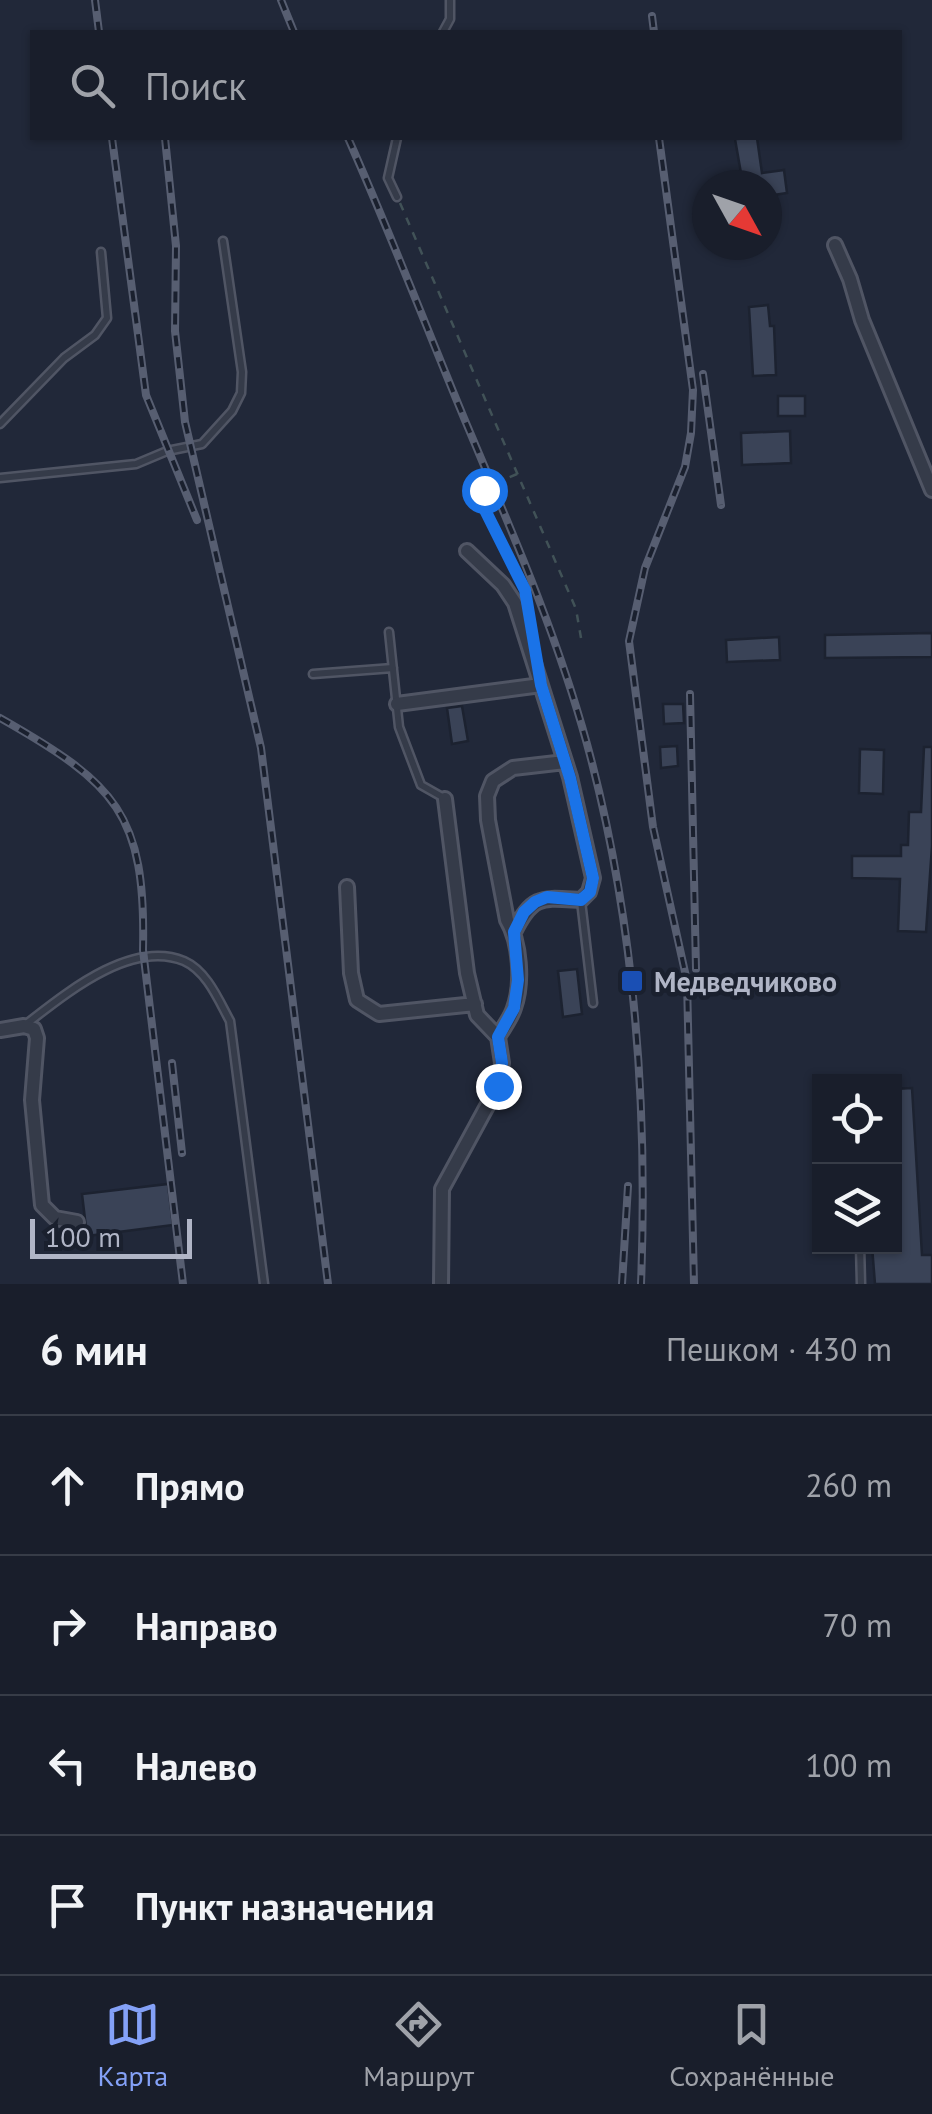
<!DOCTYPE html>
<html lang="ru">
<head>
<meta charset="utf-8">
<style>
  :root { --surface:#191e2b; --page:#262b37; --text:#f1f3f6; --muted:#9fa2a9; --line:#373c47; --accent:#84a1f7 }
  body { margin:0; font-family:"PT Sans",sans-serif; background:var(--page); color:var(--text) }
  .controls { position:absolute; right:30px; bottom:30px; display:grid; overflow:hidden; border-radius:0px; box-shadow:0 2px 8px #0004 }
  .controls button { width:90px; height:90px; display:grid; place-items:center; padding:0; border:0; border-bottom:2px solid var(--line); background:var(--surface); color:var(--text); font:50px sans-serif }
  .compass { position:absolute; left:692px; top:170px; width:90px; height:90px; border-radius:50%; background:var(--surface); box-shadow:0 2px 8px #0004; rotate:130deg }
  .scale { position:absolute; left:30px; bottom:25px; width:162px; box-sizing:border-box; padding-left:10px; border:5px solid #b0b5c6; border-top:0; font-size:28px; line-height:35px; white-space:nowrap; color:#b0b5c6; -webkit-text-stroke:8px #1a202e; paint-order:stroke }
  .stop { position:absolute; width:30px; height:30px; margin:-22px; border:8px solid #1a73e8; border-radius:50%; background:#fff }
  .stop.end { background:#1a73e8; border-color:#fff; box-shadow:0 2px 10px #0008 }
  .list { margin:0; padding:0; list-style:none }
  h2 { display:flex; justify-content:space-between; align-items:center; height:130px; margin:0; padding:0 40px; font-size:42px }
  h2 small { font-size:32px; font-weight:400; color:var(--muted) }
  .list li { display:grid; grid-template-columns:65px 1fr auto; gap:30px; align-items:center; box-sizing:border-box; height:140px; padding:0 40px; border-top:2px solid var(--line) }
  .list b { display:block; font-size:38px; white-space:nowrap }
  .list em { font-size:32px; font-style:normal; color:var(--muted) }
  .icon { flex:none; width:55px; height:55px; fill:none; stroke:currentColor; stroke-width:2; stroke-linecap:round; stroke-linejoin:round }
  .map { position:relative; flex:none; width:932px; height:1284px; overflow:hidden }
  .search { position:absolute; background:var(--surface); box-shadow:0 2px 8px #0004; left:30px; right:30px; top:30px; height:110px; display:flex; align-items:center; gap:25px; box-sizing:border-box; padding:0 35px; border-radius:0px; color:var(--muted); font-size:38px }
  .sheet { height:690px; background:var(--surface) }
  nav { display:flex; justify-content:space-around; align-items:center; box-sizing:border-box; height:140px; border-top:2px solid var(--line); background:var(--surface); font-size:28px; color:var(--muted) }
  nav a { display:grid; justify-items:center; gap:5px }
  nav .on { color:var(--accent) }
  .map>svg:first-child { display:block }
  .building { fill:#3a4357; stroke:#1c2230; stroke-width:2.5 }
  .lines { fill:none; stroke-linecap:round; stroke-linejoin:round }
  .service-casing { stroke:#505564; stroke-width:11 }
  .minor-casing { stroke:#505564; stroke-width:18 }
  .path { stroke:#415257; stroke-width:2.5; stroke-dasharray:8 8; stroke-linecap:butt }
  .service { stroke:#353b49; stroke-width:6 }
  .minor { stroke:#353b49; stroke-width:12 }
  .rail-casing { stroke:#575e71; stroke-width:8 }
  .rail { stroke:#1a202e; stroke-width:4; stroke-dasharray:11; stroke-linecap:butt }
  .route { stroke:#1a73e8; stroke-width:12 }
  .transit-dot { fill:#1a4fb4; stroke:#1a202e; stroke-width:4 }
  .labels { text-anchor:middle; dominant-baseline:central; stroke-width:9; stroke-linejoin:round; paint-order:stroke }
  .poi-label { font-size:28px; font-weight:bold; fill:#b0b5c6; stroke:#1a202e; text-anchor:start }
</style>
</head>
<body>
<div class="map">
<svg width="932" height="1284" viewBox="0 0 932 1284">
  <rect width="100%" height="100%" fill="#212839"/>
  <!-- building -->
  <path class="building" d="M757,138L762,173L784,170L787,193L767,196V185H746L745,178L742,179L735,139Z
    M768,305L770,326H774L776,375L753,376L749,307Z
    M778,396H805V416H778Z
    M790,431L791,463L742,465L741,433Z
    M932,633V657L825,658V635Z
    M779,637L780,660L727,662L726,640Z
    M663,704H683L684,723L664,724Z
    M462,706L468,741L452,744L447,708Z
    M677,746L678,766L661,768L660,747Z
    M924,747H932V846L926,932L898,931L900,879L852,878V856H901V845H908L909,812H921Z
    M860,749L884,750L883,794L859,793Z
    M577,969L582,1014L563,1017L558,971Z
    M912,1088L922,1255H932V1284H875L872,1246H894V1089Z
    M168,1184L173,1225L87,1236L82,1194Z"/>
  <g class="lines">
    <defs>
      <path id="service" d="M443,32L450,19V0
        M397,197L388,178L397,138
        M0,424L64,358L95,335L107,318L101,252
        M0,478L136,464L167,451L202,444L232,411L241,393L242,372L223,241
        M389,632L399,727L421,785L444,798
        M313,674L393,668
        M581,901L593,1003
        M25,1025C64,995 130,939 184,961C207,971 219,1001 230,1021L264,1284
        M860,1246L861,1284"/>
      <path id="minor" d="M835,245L850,279L862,320L932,490
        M467,551L503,585L515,603L570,777L593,878L589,892L581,900C542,898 533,894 514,932
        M397,704L541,685
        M347,887L351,973L357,1000L379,1014L475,1004
        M0,1030L24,1026L34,1029L37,1038L32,1100L42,1205L55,1218L77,1222
        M498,1037C503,1028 511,1018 514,1008C523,983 520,942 507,920L488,820L487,796L493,781L513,768L565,762
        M441,1284L442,1189L498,1086L502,1063L498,1037L477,1015L467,973L445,799"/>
    </defs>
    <!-- service casing -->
    <use href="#service" class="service-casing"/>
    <!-- minor casing -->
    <use href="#minor" class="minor-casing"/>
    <!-- path -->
    <path class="path" d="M400,203L576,609L581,638
      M517,474L476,492L526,597"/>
    <!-- service -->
    <use href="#service" class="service"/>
    <!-- minor -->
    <use href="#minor" class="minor"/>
    <defs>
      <path id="rail" d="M95,0L99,32
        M281,0L294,32
        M652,16L654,32
        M112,138L146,395L197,520
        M165,138L176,246L175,331L185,422L261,748L328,1284
        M348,138C389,230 425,324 464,418C509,525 556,631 587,744C635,920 648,1102 641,1284
        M659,138L693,390L691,433L685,467L645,568L629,641L653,827L687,981L694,1284
        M703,374L721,505
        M690,694L696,969
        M0,718C116,784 146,813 143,950L183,1284
        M172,1063L182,1153
        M622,1284L628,1186"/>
    </defs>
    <!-- rail casing -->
    <use href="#rail" class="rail-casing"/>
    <!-- rail -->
    <use href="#rail" class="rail"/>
  </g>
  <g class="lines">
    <!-- route -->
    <path class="route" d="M484,490L476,492L525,590L541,685L570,778L593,878L590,892L581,900L547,897L535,902L524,912L514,932L518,980L514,1008L498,1037L502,1063L498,1086"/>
  </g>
  <!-- markers -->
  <rect class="transit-dot" x="620" y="969" width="24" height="24" rx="5"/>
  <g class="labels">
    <!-- poi labels -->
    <g class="poi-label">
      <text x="654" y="981">Медведчиково</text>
    </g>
  </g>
</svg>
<div class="controls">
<button><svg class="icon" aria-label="locate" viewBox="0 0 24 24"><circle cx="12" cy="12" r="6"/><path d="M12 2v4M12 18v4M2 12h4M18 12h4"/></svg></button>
<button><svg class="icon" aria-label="layers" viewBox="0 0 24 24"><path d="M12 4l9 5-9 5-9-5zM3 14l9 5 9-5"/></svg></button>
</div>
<svg class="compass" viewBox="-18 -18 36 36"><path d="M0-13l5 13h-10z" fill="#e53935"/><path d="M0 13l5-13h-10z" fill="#9fa2a9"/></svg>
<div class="scale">100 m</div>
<div class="stop" style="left:484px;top:490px"></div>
<div class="stop end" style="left:498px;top:1086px"></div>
<div class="search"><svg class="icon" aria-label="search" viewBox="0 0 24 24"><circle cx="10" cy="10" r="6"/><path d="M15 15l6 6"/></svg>Поиск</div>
</div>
<section class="sheet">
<h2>6 мин<small>Пешком · 430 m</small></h2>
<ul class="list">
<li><svg class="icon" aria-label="ahead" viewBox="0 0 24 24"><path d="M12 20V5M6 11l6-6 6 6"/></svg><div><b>Прямо</b></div><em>260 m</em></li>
<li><svg class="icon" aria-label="right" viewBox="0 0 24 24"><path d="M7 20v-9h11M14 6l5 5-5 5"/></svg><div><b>Направо</b></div><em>70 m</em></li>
<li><svg class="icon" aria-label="left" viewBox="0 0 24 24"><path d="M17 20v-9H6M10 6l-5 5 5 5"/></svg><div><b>Налево</b></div><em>100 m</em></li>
<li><svg class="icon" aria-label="arrive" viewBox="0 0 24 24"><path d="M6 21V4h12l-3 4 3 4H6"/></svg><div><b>Пункт назначения</b></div></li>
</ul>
</section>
<nav>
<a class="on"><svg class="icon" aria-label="map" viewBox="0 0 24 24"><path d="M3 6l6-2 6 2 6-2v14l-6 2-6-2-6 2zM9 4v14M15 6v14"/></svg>Карта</a>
<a><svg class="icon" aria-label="directions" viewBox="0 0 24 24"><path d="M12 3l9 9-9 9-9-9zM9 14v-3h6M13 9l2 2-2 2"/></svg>Маршрут</a>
<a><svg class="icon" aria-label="saved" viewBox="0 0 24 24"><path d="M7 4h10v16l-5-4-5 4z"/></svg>Сохранённые</a>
</nav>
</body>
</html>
